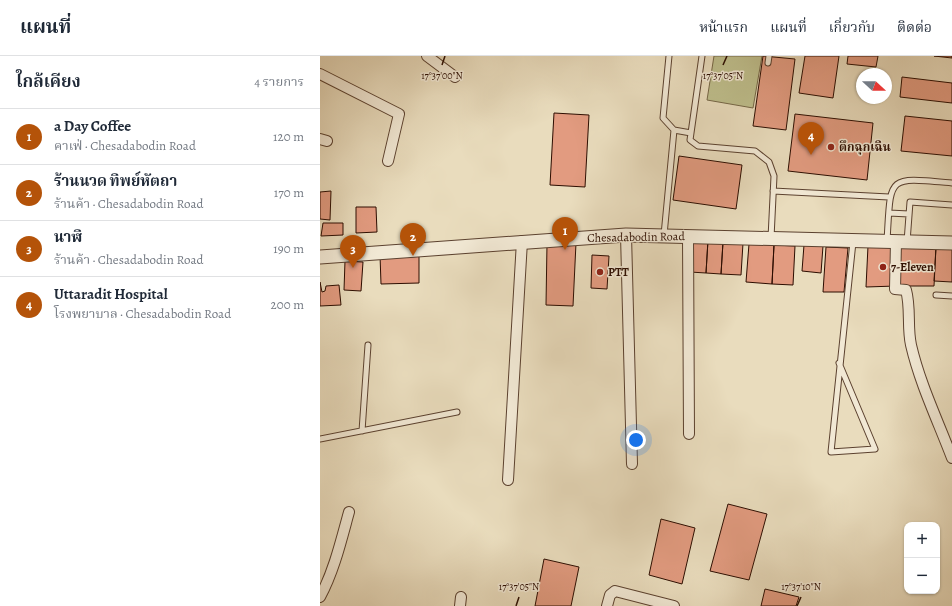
<!DOCTYPE html>
<html lang="th">
<head>
<meta charset="utf-8">
<style>
  :root { --surface:#fff; --page:#f2f2f3; --text:#1f2937; --muted:#747a83; --line:#e0e1e3; --accent:#b45309 }
  body { margin:0; font-family:Alegreya,"Noto Serif Thai",serif; background:var(--page); color:var(--text) }
  .controls { position:absolute; right:12px; bottom:12px; display:grid; overflow:hidden; border-radius:8px; box-shadow:0 1px 3px #0004 }
  .controls button { width:36px; height:36px; display:grid; place-items:center; padding:0; border:0; border-bottom:1px solid var(--line); background:var(--surface); color:var(--text); font:20px sans-serif }
  .compass { position:absolute; left:536px; top:12px; width:36px; height:36px; border-radius:50%; background:var(--surface); box-shadow:0 1px 3px #0004; rotate:111deg }
  .you { position:absolute; left:316px; top:384px; width:14px; height:14px; margin:-10px; border:3px solid #fff; border-radius:50%; background:#1a73e8; box-shadow:0 0 0 6px #1a73e833 }
  .badge { display:grid; place-items:center; width:26px; height:26px; border-radius:50%; background:var(--accent); color:#fff; font-size:13px; font-weight:700 }
  .pin { position:absolute; translate:-50% -33px; filter:drop-shadow(0 1px 2px #0008) }
  .pin::after { content:''; position:absolute; top:21px; width:14px; height:12px; background:inherit; clip-path:polygon(0 0,100% 0,50% 100%) }
  .list { margin:0; padding:0; list-style:none }
  h2 { display:flex; justify-content:space-between; align-items:center; height:52px; margin:0; padding:0 16px; font-size:17px }
  h2 small { font-size:13px; font-weight:400; color:var(--muted) }
  .list li { display:grid; grid-template-columns:26px 1fr auto; gap:12px; align-items:center; box-sizing:border-box; height:56px; padding:0 16px; border-top:1px solid var(--line) }
  .list b { display:block; font-size:15px; white-space:nowrap }
  .list p { margin:0; font-size:13px; white-space:nowrap; color:var(--muted) }
  .list em { font-size:13px; font-style:normal; color:var(--muted) }
  .map { position:relative; flex:none; width:632px; height:550px; overflow:hidden }
  header { display:flex; align-items:center; gap:24px; box-sizing:border-box; height:56px; padding:0 20px; background:var(--surface); border-bottom:1px solid var(--line) }
  header strong { font-size:19px }
  nav { display:flex; gap:22px; margin-inline-start:auto; font-size:14px }
  main { display:flex }
  aside { flex:1; background:var(--surface) }
  .map>svg:first-child { display:block }
  .green { fill:#bebe8c; stroke:#756646 }
  .building { fill:#e29b80; stroke:#2c0d00 }
  .lines { fill:none; stroke-linecap:round; stroke-linejoin:round }
  .service-casing { stroke:#5b412f; stroke-width:7 }
  .minor-casing { stroke:#5b412f; stroke-width:12 }
  .tertiary-casing { stroke:#5b412f; stroke-width:15 }
  .service { stroke:#f1e8d4; stroke-width:5 }
  .minor { stroke:#f1e8d4; stroke-width:10 }
  .tertiary { stroke:#f1e8d4; stroke-width:13 }
  .ticks { fill:none; stroke:#2c0d00; stroke-width:1.5 }
  .poi-dot { fill:#8f2418; stroke:#f1e8d4; stroke-width:1.5 }
  .labels { text-anchor:middle; dominant-baseline:central; stroke-width:3; stroke-linejoin:round; paint-order:stroke }
  .poi-label { font-size:12px; font-weight:bold; fill:#2c0d00; stroke:#f1e8d4; text-anchor:start }
  .street-label { font-size:12px; fill:#2c0d00; stroke:#f1e8d4 }
  .ticks-label { font-size:10px; text-anchor:middle; fill:#2c0d00; stroke:#f1e8d4; stroke-width:3; stroke-linejoin:round; paint-order:stroke }
</style>
</head>
<body>
<header>
<strong>แผนที่</strong>
<nav><a>หน้าแรก</a><a>แผนที่</a><a>เกี่ยวกับ</a><a>ติดต่อ</a></nav>
</header>
<main>
<aside>
<h2>ใกล้เคียง<small>4 รายการ</small></h2>
<ul class="list">
<li><span class="badge">1</span><div><b>a Day Coffee</b><p>คาเฟ่ · Chesadabodin Road</p></div><em>120 m</em></li>
<li><span class="badge">2</span><div><b>ร้านนวด ทิพย์หัตถา</b><p>ร้านค้า · Chesadabodin Road</p></div><em>170 m</em></li>
<li><span class="badge">3</span><div><b>นาฬิ</b><p>ร้านค้า · Chesadabodin Road</p></div><em>190 m</em></li>
<li><span class="badge">4</span><div><b>Uttaradit Hospital</b><p>โรงพยาบาล · Chesadabodin Road</p></div><em>200 m</em></li>
</ul>
</aside>
<div class="map">
<svg width="632" height="550" viewBox="0 0 632 550">
  <rect width="100%" height="100%" fill="#e9dcbd"/>
  <filter id="stains"><feTurbulence type="fractalNoise" baseFrequency=".005" numOctaves="4"/><feColorMatrix values="0 0 0 0 .2 0 0 0 0 .09 0 0 0 0 .02 0 0 0 .5 -.17"/></filter>
  <radialGradient id="worn" r=".72"><stop offset=".6" stop-color="#630" stop-opacity="0"/><stop offset="1" stop-color="#630" stop-opacity=".3"/></radialGradient>
  <!-- green -->
  <path class="green" d="M394,0H442L433,52L387,44Z"/>
  <!-- building -->
  <path class="building" d="M443,0L475,3L466,74L433,70Z
    M485,0H519L513,42L479,37Z
    M528,0H558L556,11L527,8Z
    M614,0H632V2Z
    M582,21L632,27V47L580,41Z
    M234,57L269,59L265,131L230,129Z
    M475,58L553,67L547,124L468,115Z
    M585,60L632,65V100L581,95Z
    M359,100L422,109L416,153L353,144Z
    M11,135L10,164L0,163V136Z
    M36,151H56L57,176L36,177Z
    M3,167H23V179L1,180Z
    M370,184H388L386,217L370,216Z
    M388,184L403,186L401,218L386,217Z
    M403,186L423,187L421,219L401,218Z
    M256,187L253,250L226,249L227,188Z
    M429,188L454,189L452,228L426,226Z
    M454,189L475,190L473,229L452,228Z
    M484,189L503,190L501,217L482,215Z
    M548,190L580,191L576,230L546,231Z
    M506,191L528,192L524,236H503Z
    M580,191H616L614,230H576Z
    M616,191H632V226L614,225Z
    M99,196V227L61,228L60,199Z
    M272,199L289,200L287,233L271,232Z
    M25,205L43,206L41,235L24,234Z
    M0,226L2,236L5,235L6,230L19,229L21,249L0,250Z
    M408,448L447,458L429,524L390,515Z
    M341,463L375,472L362,528L329,519Z
    M224,503L259,511L251,550H215Z
    M445,533L479,541L476,550H441Z"/>
  <g class="lines">
    <defs>
      <path id="service" d="M349,0L343,62L354,74L371,77
        M382,0L370,84L378,90L435,95L449,106L454,120L451,182
        M448,7L449,0
        M453,135L569,141
        M569,157L589,158
        M344,179L354,74
        M567,185C571,119 566,121 632,127
        M587,186L590,146L632,149
        M616,239L632,240
        M519,307L555,393L511,396L533,186
        M42,375L48,289
        M0,383L137,356"/>
      <path id="minor" d="M107,0L135,21
        M0,18L79,58L68,105
        M0,83L7,85
        M306,179L312,408
        M368,180L369,378
        M576,186L575,233L586,234C591,252 587,271 591,289C600,328 618,365 632,402
        M188,424L202,185
        M0,541C14,515 21,485 29,456
        M140,550L141,541
        M287,550L290,539L295,535L354,550"/>
      <path id="tertiary" d="M0,201L306,179L632,187"/>
    </defs>
    <!-- service casing -->
    <use href="#service" class="service-casing"/>
    <!-- minor casing -->
    <use href="#minor" class="minor-casing"/>
    <!-- tertiary casing -->
    <use href="#tertiary" class="tertiary-casing"/>
    <!-- service -->
    <use href="#service" class="service"/>
    <!-- minor -->
    <use href="#minor" class="minor"/>
    <!-- tertiary -->
    <use href="#tertiary" class="tertiary"/>
  </g>
  <!-- ticks -->
  <path class="ticks" d="M122,9L125,0M403,9L407,0M196,550L199,541M477,550L481,541"/>
  <!-- markers -->
  <g class="poi-dot">
    <circle cx="511" cy="91" r="4"/>
    <circle cx="563" cy="211" r="4"/>
    <circle cx="280" cy="216" r="4"/>
  </g>
  <g class="labels">
    <!-- poi labels -->
    <g class="poi-label">
      <text x="519" y="91">ตึกฉุกเฉิน</text>
      <text x="571" y="211">7-Eleven</text>
      <text x="288" y="216">PTT</text>
    </g>
    <!-- street labels -->
    <g class="street-label">
      <text transform="translate(316 181) rotate(-1)">Chesadabodin Road</text>
    </g>
  </g>
  <g class="ticks-label">
    <text x="122" y="23">17°37'00"N</text>
    <text x="403" y="23">17°37'05"N</text>
    <text x="199" y="534">17°37'05"N</text>
    <text x="481" y="534">17°37'10"N</text>
  </g>
  <rect width="100%" height="100%" filter="url(#stains)"/>
  <rect width="100%" height="100%" fill="url(#worn)"/>
</svg>
<div class="controls">
<button>+</button>
<button>−</button>
</div>
<svg class="compass" viewBox="-18 -18 36 36"><path d="M0-13l5 13h-10z" fill="#e53935"/><path d="M0 13l5-13h-10z" fill="#747a83"/></svg>
<div class="you"></div>
<div class="pin badge" style="left:245px;top:194px">1</div>
<div class="pin badge" style="left:93px;top:200px">2</div>
<div class="pin badge" style="left:33px;top:212px">3</div>
<div class="pin badge" style="left:491px;top:99px">4</div>
</div>
</main>
</body>
</html>
